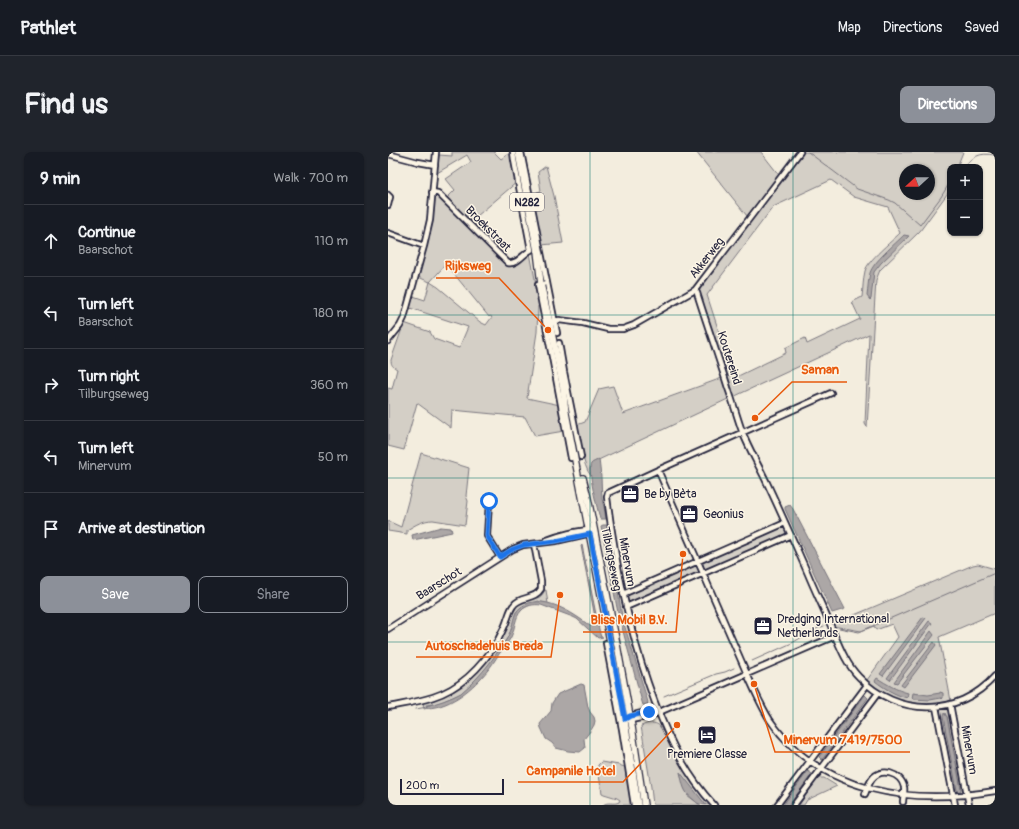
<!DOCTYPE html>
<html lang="en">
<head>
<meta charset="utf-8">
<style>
  :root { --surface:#171b24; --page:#20242c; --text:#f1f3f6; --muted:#9ea1a6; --line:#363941; --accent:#8c9099 }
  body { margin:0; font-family:Pangolin,sans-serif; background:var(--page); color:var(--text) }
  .controls { position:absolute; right:12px; top:12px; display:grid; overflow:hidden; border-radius:8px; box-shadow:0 1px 3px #0004 }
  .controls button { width:36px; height:36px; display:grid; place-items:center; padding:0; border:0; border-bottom:1px solid var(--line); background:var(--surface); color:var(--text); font:20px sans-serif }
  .compass { position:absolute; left:511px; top:12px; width:36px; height:36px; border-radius:50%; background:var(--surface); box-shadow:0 1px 3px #0004; rotate:249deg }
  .scale { position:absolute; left:12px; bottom:10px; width:104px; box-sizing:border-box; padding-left:4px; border:2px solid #22223b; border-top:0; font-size:11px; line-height:14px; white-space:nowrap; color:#22223b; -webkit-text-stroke:3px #fcf5e5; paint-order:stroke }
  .stop { position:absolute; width:12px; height:12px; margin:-9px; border:3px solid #1a73e8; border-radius:50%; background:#fff }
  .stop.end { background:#1a73e8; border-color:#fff; box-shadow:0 1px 4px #0008 }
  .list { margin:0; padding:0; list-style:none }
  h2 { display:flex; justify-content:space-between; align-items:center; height:52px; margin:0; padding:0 16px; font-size:17px }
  h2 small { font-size:13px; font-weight:400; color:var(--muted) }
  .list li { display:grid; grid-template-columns:26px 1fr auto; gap:12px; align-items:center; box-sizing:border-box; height:72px; padding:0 16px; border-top:1px solid var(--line) }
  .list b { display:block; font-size:15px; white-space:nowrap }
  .list p { margin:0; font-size:13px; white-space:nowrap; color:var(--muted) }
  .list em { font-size:13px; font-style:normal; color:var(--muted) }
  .actions { display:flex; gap:8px; padding:12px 16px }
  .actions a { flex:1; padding:9px 0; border:1px solid var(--accent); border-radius:8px; text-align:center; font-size:14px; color:var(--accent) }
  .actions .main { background:var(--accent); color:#fff }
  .icon { flex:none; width:22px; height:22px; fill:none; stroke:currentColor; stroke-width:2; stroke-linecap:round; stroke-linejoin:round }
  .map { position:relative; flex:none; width:607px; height:653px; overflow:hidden; border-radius:8px }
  header { display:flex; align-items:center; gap:24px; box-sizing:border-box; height:56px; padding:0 20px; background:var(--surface); border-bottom:1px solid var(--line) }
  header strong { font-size:19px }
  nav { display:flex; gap:22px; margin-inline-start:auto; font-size:14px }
  .intro { display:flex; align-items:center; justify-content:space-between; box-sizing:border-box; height:96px; padding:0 24px }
  h1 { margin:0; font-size:28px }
  .button { padding:10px 18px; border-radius:8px; background:var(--accent); color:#fff; font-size:14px; font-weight:700 }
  main { display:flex; gap:24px; padding:0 24px }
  aside { flex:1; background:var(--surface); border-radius:8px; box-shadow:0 1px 3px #0004 }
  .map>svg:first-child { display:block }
  .green { fill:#d4cfc6; stroke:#7b7880; fill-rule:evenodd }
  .water { fill:#aca7a6; stroke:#75727b }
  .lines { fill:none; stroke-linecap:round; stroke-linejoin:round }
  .stream { stroke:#75727b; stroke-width:1 }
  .minor-casing { stroke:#22223b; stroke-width:8 }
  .major-casing { stroke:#22223b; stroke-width:8 }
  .minor { stroke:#fcf5e5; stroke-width:4.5 }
  .major { stroke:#fcf5e5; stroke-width:5.5 }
  .route { stroke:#1a73e8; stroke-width:5 }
  .grid { fill:none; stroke:#0f766e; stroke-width:1; stroke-opacity:0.55 }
  .labels { text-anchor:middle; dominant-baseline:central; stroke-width:3; stroke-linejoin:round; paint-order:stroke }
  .shield { fill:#fcf5e5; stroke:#63616e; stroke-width:1 }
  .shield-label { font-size:11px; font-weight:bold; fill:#22223b }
  .street-label { font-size:12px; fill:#22223b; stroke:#fcf5e5 }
  .poi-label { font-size:12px; fill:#22223b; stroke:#fcf5e5; text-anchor:start }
  .leader { fill:none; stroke:#e8590c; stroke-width:1.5 }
  .callout-dot { fill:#e8590c; stroke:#fcf5e5; stroke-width:1.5 }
  .callout-label { font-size:13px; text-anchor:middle; font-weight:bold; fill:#e8590c; stroke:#fcf5e5; stroke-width:3; stroke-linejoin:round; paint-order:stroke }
</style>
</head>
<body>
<header>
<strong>Pathlet</strong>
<nav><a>Map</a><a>Directions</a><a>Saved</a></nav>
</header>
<div class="intro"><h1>Find us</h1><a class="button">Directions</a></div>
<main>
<aside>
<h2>9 min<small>Walk · 700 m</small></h2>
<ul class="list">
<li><svg class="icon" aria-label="ahead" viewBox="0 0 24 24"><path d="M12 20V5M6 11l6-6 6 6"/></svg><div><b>Continue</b><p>Baarschot</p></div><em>110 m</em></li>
<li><svg class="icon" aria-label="left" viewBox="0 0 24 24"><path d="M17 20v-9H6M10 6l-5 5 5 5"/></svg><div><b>Turn left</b><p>Baarschot</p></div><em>180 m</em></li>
<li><svg class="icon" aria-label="right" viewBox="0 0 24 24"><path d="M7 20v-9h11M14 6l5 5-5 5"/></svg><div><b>Turn right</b><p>Tilburgseweg</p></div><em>360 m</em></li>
<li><svg class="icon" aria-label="left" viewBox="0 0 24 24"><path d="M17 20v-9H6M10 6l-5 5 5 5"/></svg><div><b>Turn left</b><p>Minervum</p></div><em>50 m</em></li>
<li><svg class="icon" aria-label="arrive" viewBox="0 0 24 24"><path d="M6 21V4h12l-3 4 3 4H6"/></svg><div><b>Arrive at destination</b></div></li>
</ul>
<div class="actions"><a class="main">Save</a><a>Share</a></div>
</aside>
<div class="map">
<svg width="607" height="653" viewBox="0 0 607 653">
  <rect width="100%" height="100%" fill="#f3edde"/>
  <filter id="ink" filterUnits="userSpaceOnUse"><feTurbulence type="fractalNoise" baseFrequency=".025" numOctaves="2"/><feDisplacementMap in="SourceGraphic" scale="8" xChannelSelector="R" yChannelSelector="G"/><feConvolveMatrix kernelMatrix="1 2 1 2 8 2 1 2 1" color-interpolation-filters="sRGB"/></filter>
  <g filter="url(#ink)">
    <!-- green -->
    <path class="green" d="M64,0H106L113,7L123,0L129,30L82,70L59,46L67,38L58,27L83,10L79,3L49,21L51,3L64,4Z
      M308,0H373L391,23L359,64Z
      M415,0H575L569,15H562V38L532,79L492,118L488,128L479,275L477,272L481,182L345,245L344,236L311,140L313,134ZM517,18H541V42H517ZM443,28L466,45L500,55L512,81C503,90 480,108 477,119C475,127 475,137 474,145L464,150L472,167L419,192L417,186L397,196L398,201L346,226L319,143L385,55Z
      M158,14L166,44L175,91L153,93L145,47L150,46L149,40L153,39L150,20Z
      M45,42H50L120,113C128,115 136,106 142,101L152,153L150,154L149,180L139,246L172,253L176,279L147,284L137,265L64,258L63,276L29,251L16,298L0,294V236L4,237L9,217C5,215 3,213 3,208L16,171L42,180L46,187L71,196L80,175L22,156L25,144L37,148L42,130L30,125L41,84ZM58,112L101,165L102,164L104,165L98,173L92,170L50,135L42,130Z
      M334,226L338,239L342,246L204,311L202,317L203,324C194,313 192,287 189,273L197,270L211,237L225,234L235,262Z
      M33,301L81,316L78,344L80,349L77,373L45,368C35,368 27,373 19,378V382L0,379V369L13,375Z
      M394,375H396L399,379L398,383L320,417C315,417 314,413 316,409L390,376Z
      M590,412L607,417V461L551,485L563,549C530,555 506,552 479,529V528L510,485L504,472L488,478L486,474L473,479L445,474V472L585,413Z
      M306,413H308L311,417L310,422L244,450H240L239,448V444L240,442Z
      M158,438L160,452L150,449L128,460L122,482L98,517L77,538L72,542L51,551L38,553L39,556H40L36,557L35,550L53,544L64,539L74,532L84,524L98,509L128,453L132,450L148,445L149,446C153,445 155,442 156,439Z
      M554,557H558L561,559V563H563L576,637H575L576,641L575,645L573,646L569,645L567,639H566L552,565L553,564L552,559ZM557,561L559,565L573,637L571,641L569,638Z
      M261,571C265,571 270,571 272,575C276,580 281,593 285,599C296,619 308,636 322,653H318L311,645L299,643L312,653H265L263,635L253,574Z
      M213,610L231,613L239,616L245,653H215C220,649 226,653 231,650L232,648L229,646L216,642L214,641L210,617V613Z
      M432,626H436L449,634L419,648L416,653H411L429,627Z"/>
    <!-- water -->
    <path class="water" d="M516,83L521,84L493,111L486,120L483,147L482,148L479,144C480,137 480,129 482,121C485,110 507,92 516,83Z
      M211,307L213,325L214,347L216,355L218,367H212C210,358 199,318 203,312C204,310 209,309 211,307Z
      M402,353L405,357L457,457L444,461L397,357V355Z
      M215,373H219L234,464L231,466L213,374Z
      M53,375L63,376L64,380L25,388L24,383Z
      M194,393L212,482L213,485H215L210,486L189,467L185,465L153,453C146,452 138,453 133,459C127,465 127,477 123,485C120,491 115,497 111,502C107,508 104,513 100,518C85,536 64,555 39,556L38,554C50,551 62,547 73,541C77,538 80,534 84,531C95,520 102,511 111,498C115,493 119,488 121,482C126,474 124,461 133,455C154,440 185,461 202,474L206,473L208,470L193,394Z
      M535,465L538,466L495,524L492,522Z
      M541,469L544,471L502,528L499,526Z
      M234,470H235L236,472L260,550L259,553H255L254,550L236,483L234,475Z
      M543,479L546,483L509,531L506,530Z
      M546,490L548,493L516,535L513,533Z
      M489,526C499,532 508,538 520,541L519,546C507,543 496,536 487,529Z
      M193,532L196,533L200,555L202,560L206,565L207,569L206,573L203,578L196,587L197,596L192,600L180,599L168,596L164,591L158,587L154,578L153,576L152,572L163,559L164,551L170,542Z
      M552,540L555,541V546L554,547L553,546L542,548L525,547L524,546L525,541L540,543L552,541Z
      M477,543L480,546L434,608L431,605Z
      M556,561L559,565L573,637L571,641L569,638L555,565Z
      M420,619L424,622L401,653H395Z
      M292,620L317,652L318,653C312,653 310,652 306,648C295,640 295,633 292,620Z"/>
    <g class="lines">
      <!-- stream -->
      <path class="stream" d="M420,0L469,37L501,48L507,51L532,73L553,45L562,30
        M575,15C587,5 589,0 607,3
        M451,476L471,480L607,421
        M364,509L404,491L426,478L436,474
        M276,544L328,522L337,520L346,516
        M28,557L39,555"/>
      <defs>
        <path id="minor" d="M133,0L169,181
          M0,2L30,10L47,13
          M44,40L50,41L120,111C129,113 135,102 143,98L126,8L125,0
          M0,43L2,45L0,53
          M0,81L36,94
          M155,132L150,133L165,210L183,306
          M307,138L309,141C319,173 330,204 340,236C345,250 349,265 354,279C361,297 371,314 379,331C393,361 407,392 420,422C427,439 435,455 442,472C450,490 457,511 471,525C509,565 570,566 607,524
          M162,171L171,168L195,171L220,177H235L246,173L307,138L412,0
          M0,189L12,174L16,166L36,94L42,68L48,0
          M171,191L176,220L193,305
          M270,318L443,241
          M101,349L99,384L112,405
          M159,388C170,384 191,378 202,378
          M235,442L397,371
          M238,455L403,383
          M0,477L125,397L135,393L168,389L203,381
          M218,491L234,577L246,653
          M562,552L581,653
          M0,555C15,552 30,550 45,545C73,536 95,513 110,488C113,481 117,475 119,468C121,463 122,458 125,454C131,444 147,448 153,437V429L146,392
          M548,555L567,653
          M239,566C247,561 260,560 269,560
          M241,568H243L262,564L359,522C366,537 373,554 382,568C432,642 524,653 607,639
          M477,642C479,637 481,631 484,627C493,615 513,621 516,635C517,639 515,646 515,650
          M326,653C294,619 275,575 260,531C239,470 227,408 219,345L220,341L270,318L359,522L447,484
          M389,653L479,533
          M406,653L490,541"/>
        <path id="major" d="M130,0L149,99L153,132L162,171L175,236L178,261L235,557L250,653
          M195,326L200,346L228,487L244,575L256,653"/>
      </defs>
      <!-- minor casing -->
      <use href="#minor" class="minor-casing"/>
      <!-- major casing -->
      <use href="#major" class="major-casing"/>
      <!-- minor -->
      <use href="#minor" class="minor"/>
      <!-- major -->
      <use href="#major" class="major"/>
    </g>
  </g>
  <g class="lines" filter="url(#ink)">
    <!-- route -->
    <path class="route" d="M101,349L99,384L112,405L125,397L136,393L168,389L202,382L237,567L242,564L261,560"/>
  </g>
  <!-- grid -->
  <path class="grid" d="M202,0V653M405,0V653M0,163H607M0,326H607M0,490H607"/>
  <!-- icons -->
  <defs>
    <symbol id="office-square" viewBox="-11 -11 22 22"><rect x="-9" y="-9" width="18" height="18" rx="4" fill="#22223b" stroke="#fcf5e5"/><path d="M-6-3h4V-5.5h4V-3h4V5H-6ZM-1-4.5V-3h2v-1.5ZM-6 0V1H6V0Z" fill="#fff"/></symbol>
    <symbol id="hotel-square" viewBox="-11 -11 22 22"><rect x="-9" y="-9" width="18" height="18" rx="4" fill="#22223b" stroke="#fcf5e5"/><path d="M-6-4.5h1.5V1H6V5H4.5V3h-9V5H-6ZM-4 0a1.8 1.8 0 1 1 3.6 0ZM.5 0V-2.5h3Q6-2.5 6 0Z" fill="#fff"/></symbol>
  </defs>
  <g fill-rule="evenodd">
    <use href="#office-square" x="231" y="331" width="22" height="22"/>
    <use href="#office-square" x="290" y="351" width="22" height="22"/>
    <use href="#office-square" x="364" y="463" width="22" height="22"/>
    <use href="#hotel-square" x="308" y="572" width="22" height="22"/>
  </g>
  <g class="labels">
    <!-- shield labels -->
    <rect class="shield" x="122" y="41" width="34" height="18" rx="3"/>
    <g class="shield-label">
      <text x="139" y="50">N282</text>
    </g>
    <!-- street labels -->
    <g class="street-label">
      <text transform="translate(100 77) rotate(45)">Broekstraat</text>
      <text transform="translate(319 106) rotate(-52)">Akkerweg</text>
      <text transform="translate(341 206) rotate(72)">Koutereind</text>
      <text transform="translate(223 407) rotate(79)">Tilburgseweg</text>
      <text transform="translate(239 410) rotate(80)">Minervum</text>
      <text transform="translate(51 432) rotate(-32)">Baarschot</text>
      <text transform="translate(581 598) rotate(80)">Minervum</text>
    </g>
    <!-- poi labels -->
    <g class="poi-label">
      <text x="256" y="342">Be by Bèta</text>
      <text x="315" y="362">Geonius</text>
      <text x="389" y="467">Dredging International<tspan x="389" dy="14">Netherlands</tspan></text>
      <text x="319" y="602" text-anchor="middle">Premiere Classe</text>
    </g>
  </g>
  <!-- callouts -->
  <path class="leader" d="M160 178L111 126H48M367 266L404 230H459M295 402L288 480H195M172 443L163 505H28M366 532L387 600H522M289 573L235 630H130"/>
  <g class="callout-dot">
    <circle cx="160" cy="178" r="4"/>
    <circle cx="367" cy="266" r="4"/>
    <circle cx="295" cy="402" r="4"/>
    <circle cx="172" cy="443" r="4"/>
    <circle cx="366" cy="532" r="4"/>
    <circle cx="289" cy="573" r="4"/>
  </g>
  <g class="callout-label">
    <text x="80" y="118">Rijksweg</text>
    <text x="432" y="222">Saman</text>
    <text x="241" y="472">Bliss Mobil B.V.</text>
    <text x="96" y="498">Autoschadehuis Breda</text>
    <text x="455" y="592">Minervum 7419/7500</text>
    <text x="183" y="623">Campanile Hotel</text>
  </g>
</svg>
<div class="controls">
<button>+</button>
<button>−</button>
</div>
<svg class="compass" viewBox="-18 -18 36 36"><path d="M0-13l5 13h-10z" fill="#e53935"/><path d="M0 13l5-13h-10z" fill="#9ea1a6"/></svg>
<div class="scale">200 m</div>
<div class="stop" style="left:101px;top:349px"></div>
<div class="stop end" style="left:261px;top:560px"></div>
</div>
</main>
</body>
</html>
